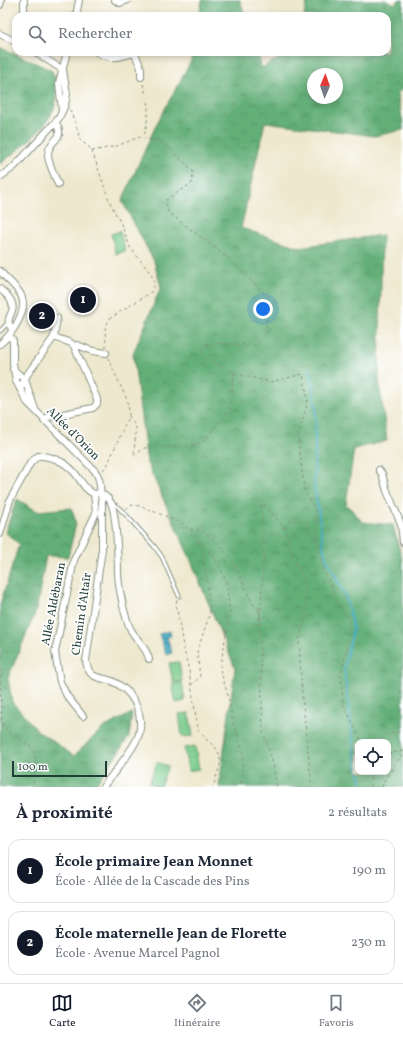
<!DOCTYPE html>
<html lang="fr">
<head>
<meta charset="utf-8">
<style>
  :root { --surface:#fff; --page:#f2f2f3; --text:#1f2937; --muted:#747a83; --line:#e0e1e3; --accent:#111827 }
  body { margin:0; font-family:Vollkorn,serif; background:var(--page); color:var(--text) }
  .controls { position:absolute; right:12px; bottom:12px; display:grid; overflow:hidden; border-radius:8px; box-shadow:0 2px 6px #0003 }
  .controls button { width:36px; height:36px; display:grid; place-items:center; padding:0; border:0; border-bottom:1px solid var(--line); background:var(--surface); color:var(--text); font:20px sans-serif }
  .compass { position:absolute; left:307px; top:68px; width:36px; height:36px; border-radius:50%; background:var(--surface); box-shadow:0 2px 6px #0003; rotate:2deg }
  .scale { position:absolute; left:12px; bottom:10px; width:95px; box-sizing:border-box; padding-left:4px; border:2px solid #1f3d34; border-top:0; font-size:11px; line-height:14px; white-space:nowrap; color:#1f3d34; -webkit-text-stroke:3px #fff; paint-order:stroke }
  .you { position:absolute; left:263px; top:309px; width:14px; height:14px; margin:-10px; border:3px solid #fff; border-radius:50%; background:#1a73e8; box-shadow:0 0 0 6px #1a73e833 }
  .badge { display:grid; place-items:center; width:26px; height:26px; border-radius:50%; background:var(--accent); color:#fff; font-size:13px; font-weight:700 }
  .pin { position:absolute; translate:-50% -50%; border:2px solid #fff; box-shadow:0 1px 4px #0006 }
  .list { margin:0; padding:0; list-style:none }
  h2 { display:flex; justify-content:space-between; align-items:center; height:52px; margin:0; padding:0 16px; font-size:17px }
  h2 small { font-size:13px; font-weight:400; color:var(--muted) }
  .list li { display:grid; grid-template-columns:26px 1fr auto; gap:12px; align-items:center; box-sizing:border-box; height:64px; margin:0 8px 8px; padding:0 8px; border:1px solid var(--line); border-radius:12px }
  .list b { display:block; font-size:15px; white-space:nowrap }
  .list p { margin:0; font-size:13px; white-space:nowrap; color:var(--muted) }
  .list em { font-size:13px; font-style:normal; color:var(--muted) }
  .icon { flex:none; width:22px; height:22px; fill:none; stroke:currentColor; stroke-width:2; stroke-linecap:round; stroke-linejoin:round }
  .map { position:relative; flex:none; width:403px; height:787px; overflow:hidden }
  .search { position:absolute; background:var(--surface); box-shadow:0 2px 6px #0003; left:12px; right:12px; top:12px; height:44px; display:flex; align-items:center; gap:10px; box-sizing:border-box; padding:0 14px; border-radius:12px; color:var(--muted); font-size:15px }
  .sheet { height:196px; background:var(--surface) }
  nav { display:flex; justify-content:space-around; align-items:center; box-sizing:border-box; height:56px; border-top:1px solid var(--line); background:var(--surface); font-size:11px; color:var(--muted) }
  nav a { display:grid; justify-items:center; gap:2px }
  nav .on { color:var(--accent) }
  .map>svg:first-child { display:block }
  .green { fill:#7acb8c; stroke:#4c8460 }
  .forest { fill:url(#forest-crowns); stroke:#417656; fill-rule:evenodd }
  .water { fill:url(#water-rules); stroke:#30747b }
  .lines { fill:none; stroke-linecap:round; stroke-linejoin:round }
  .stream { stroke:#42abc2; stroke-width:2 }
  .service-casing { stroke:#869281; stroke-width:5 }
  .minor-casing { stroke:#869281; stroke-width:8 }
  .path { stroke:#869281; stroke-width:1; stroke-dasharray:3 3; stroke-linecap:butt }
  .service { stroke:#fff; stroke-width:3 }
  .minor { stroke:#fff; stroke-width:6 }
  .labels { text-anchor:middle; dominant-baseline:central; stroke-width:3.5; stroke-linejoin:round; paint-order:stroke }
  .street-label { font-size:12px; fill:#1f3d34; stroke:#fff }
</style>
</head>
<body>
<div class="map">
<svg width="403" height="787" viewBox="0 0 403 787">
  <defs>
    <pattern id="forest-crowns" width="20" height="18" patternUnits="userSpaceOnUse"><rect width="20" height="18" fill="#63af78"/><path d="M2 6a3 3 0 1 1 6 0M12 15a3 3 0 1 1 6 0" fill="none" stroke="#519063"/></pattern>
    <pattern id="water-rules" width="6" height="5" patternUnits="userSpaceOnUse"><rect width="6" height="5" fill="#42abc2"/><path d="M0 2.5h6" fill="none" stroke="#378c9e"/></pattern>
  </defs>
  <rect width="100%" height="100%" fill="#fff"/>
  <filter id="ink" filterUnits="userSpaceOnUse"><feTurbulence type="fractalNoise" baseFrequency=".025" numOctaves="2"/><feDisplacementMap in="SourceGraphic" scale="8" xChannelSelector="R" yChannelSelector="G"/><feConvolveMatrix kernelMatrix="1 2 1 2 8 2 1 2 1" color-interpolation-filters="sRGB"/></filter>
  <filter id="wash" filterUnits="userSpaceOnUse"><feTurbulence type="fractalNoise" baseFrequency=".012" numOctaves="4" result="noise"/><feDisplacementMap in="SourceGraphic" scale="16" xChannelSelector="R" yChannelSelector="G"/><feGaussianBlur stdDeviation="0.9" result="paint"/><feColorMatrix in="noise" values="0 0 0 0 0 0 0 0 0 0 0 0 0 0 0 0 0 1.4 0 .05"/><feComposite in="paint" operator="in"/></filter>
  <g filter="url(#wash)">
    <rect width="100%" height="100%" fill="#eee8ce"/>
    <!-- green -->
    <path class="green" d="M120,231L125,251L116,254L111,234Z
      M179,662L182,681L173,682L169,663Z
      M182,682L185,701L176,703L172,684Z
      M189,713L193,736L182,737L179,714Z
      M195,746L199,769L188,771L184,748Z
      M157,762L168,766L160,787L149,783Z"/>
    <!-- forest -->
    <path class="forest" d="M202,0H240L245,16H199Z
      M307,0H386L395,4L398,0H403V89L397,93L403,123V130L375,136L265,122L241,228L299,247L382,235L379,380L387,441L354,449L346,504L363,522L393,525L403,562V787H219L235,668L189,556L147,463L133,354L161,287L154,261L122,201L156,125L191,61L193,52H257L262,68L290,52H387V16H304ZM313,74H337V98H313ZM358,742H388V772H358Z
      M0,47L51,70C56,77 57,85 57,94C55,126 23,145 0,164Z
      M17,499L37,511L72,508L76,524L68,557L46,556L36,611L8,678L12,702L38,731L74,756L103,728L132,713L129,737L94,787H0V605L19,544L5,532Z"/>
    <!-- water -->
    <path class="water" d="M170,631L171,636L167,637L172,653L166,655L159,634Z"/>
    <g class="lines">
      <!-- stream -->
      <path class="stream" d="M310,368L316,408L314,483L325,555L346,598L353,628L344,669L354,751L358,768
        M359,772L363,787"/>
    </g>
  </g>
  <g filter="url(#ink)">
    <g class="lines">
      <defs>
        <path id="service" d="M0,331L8,323
          M113,504L117,506L127,516L154,546L162,557L179,596"/>
        <path id="minor" d="M115,0L120,3L128,0
          M0,5L1,0
          M24,16V0
          M76,16L79,0
          M0,34L16,42
          M35,52L63,70
          M97,52C106,58 115,59 126,55C130,54 131,53 135,54L141,68V77
          M62,111L59,83L67,52
          M56,123C66,141 49,138 48,154C47,161 55,176 58,184
          M0,177L15,166L59,118L65,105L67,94L63,70
          M0,271C6,279 16,286 21,295C29,311 11,335 0,344
          M0,289C4,293 9,296 11,301C18,314 1,317 13,330
          M10,336L13,341V363L16,381L27,402L95,471C102,480 99,490 102,500V549L86,661C89,680 98,676 112,681C132,690 144,712 139,734C134,750 113,773 103,787
          M54,337L57,318
          M74,346L77,345L93,351L106,353
          M13,369L25,380L35,409
          M20,389L27,375L54,337L71,343L74,346L97,399V404L93,408L48,417L44,421
          M379,470L382,474L387,491L401,524L403,542
          M98,493H99C104,495 109,498 111,503C117,515 117,552 118,566C117,581 124,617 131,630C137,641 147,648 149,659
          M0,534L10,500L31,462L38,456C50,455 65,462 73,471C81,479 83,489 94,494
          M83,716L67,696L60,682L55,652L74,560L96,513L94,494"/>
      </defs>
      <!-- service casing -->
      <use href="#service" class="service-casing"/>
      <!-- minor casing -->
      <use href="#minor" class="minor-casing"/>
      <!-- path -->
      <path class="path" d="M143,84C150,107 149,114 144,137
        M70,110L77,128L80,140L89,147L92,151L109,200L123,228L130,247L151,274L154,281V288L150,293L109,319L105,329L106,347
        M92,151L117,146L139,137L164,143L193,171L192,183L166,200L168,212L229,259L268,297L266,333L257,345L208,343L203,349L204,357L234,373L230,409L203,442L191,446L144,448L134,456L136,428L129,416
        M235,374L271,382L303,374L308,401L298,435L304,489L317,514V539L323,570L331,585L337,602L348,617L350,634L341,675L343,703L362,742
        M103,470L107,466L129,415L128,402L108,358
        M126,509L131,505L140,506L180,522L195,534L202,550L207,579L210,613L197,652L200,677L191,685
        M284,527L292,520L308,522L311,531L317,539
        M190,529L202,531L216,541L233,561L253,604L259,610
        M199,543L214,555L226,581L230,611L220,669L229,699L233,724L237,733L243,754L241,787
        M177,600L176,603L183,646L189,671L198,730L207,740L216,748L220,756V765L213,787
        M259,610L260,622L264,552L261,501L284,527L293,558L305,584L306,615L299,640L302,695L311,779L310,787
        M259,617L263,731L273,764L277,787
        M0,669C0,685 0,711 3,725C6,733 13,734 19,738C23,741 31,746 33,750C38,760 35,777 32,787
        M375,742L386,734L403,731
        M388,754L403,751
        M370,772L371,787
        M382,787L385,779L400,757L403,755"/>
      <!-- service -->
      <use href="#service" class="service"/>
      <!-- minor -->
      <use href="#minor" class="minor"/>
    </g>
  </g>
  <g class="labels">
    <!-- street labels -->
    <g class="street-label">
      <text transform="translate(73 434) rotate(45)">Allée d'Orion</text>
      <text transform="translate(54 604) rotate(-79)">Allée Aldébaran</text>
      <text transform="translate(82 614) rotate(-82)">Chemin d'Altaïr</text>
    </g>
  </g>
</svg>
<div class="controls">
<button><svg class="icon" aria-label="locate" viewBox="0 0 24 24"><circle cx="12" cy="12" r="6"/><path d="M12 2v4M12 18v4M2 12h4M18 12h4"/></svg></button>
</div>
<svg class="compass" viewBox="-18 -18 36 36"><path d="M0-13l5 13h-10z" fill="#e53935"/><path d="M0 13l5-13h-10z" fill="#747a83"/></svg>
<div class="scale">100 m</div>
<div class="you"></div>
<div class="pin badge" style="left:83px;top:300px">1</div>
<div class="pin badge" style="left:42px;top:316px">2</div>
<div class="search"><svg class="icon" aria-label="search" viewBox="0 0 24 24"><circle cx="10" cy="10" r="6"/><path d="M15 15l6 6"/></svg>Rechercher</div>
</div>
<section class="sheet">
<h2>À proximité<small>2 résultats</small></h2>
<ul class="list">
<li><span class="badge">1</span><div><b>École primaire Jean Monnet</b><p>École · Allée de la Cascade des Pins</p></div><em>190 m</em></li>
<li><span class="badge">2</span><div><b>École maternelle Jean de Florette</b><p>École · Avenue Marcel Pagnol</p></div><em>230 m</em></li>
</ul>
</section>
<nav>
<a class="on"><svg class="icon" aria-label="map" viewBox="0 0 24 24"><path d="M3 6l6-2 6 2 6-2v14l-6 2-6-2-6 2zM9 4v14M15 6v14"/></svg>Carte</a>
<a><svg class="icon" aria-label="directions" viewBox="0 0 24 24"><path d="M12 3l9 9-9 9-9-9zM9 14v-3h6M13 9l2 2-2 2"/></svg>Itinéraire</a>
<a><svg class="icon" aria-label="saved" viewBox="0 0 24 24"><path d="M7 4h10v16l-5-4-5 4z"/></svg>Favoris</a>
</nav>
</body>
</html>
